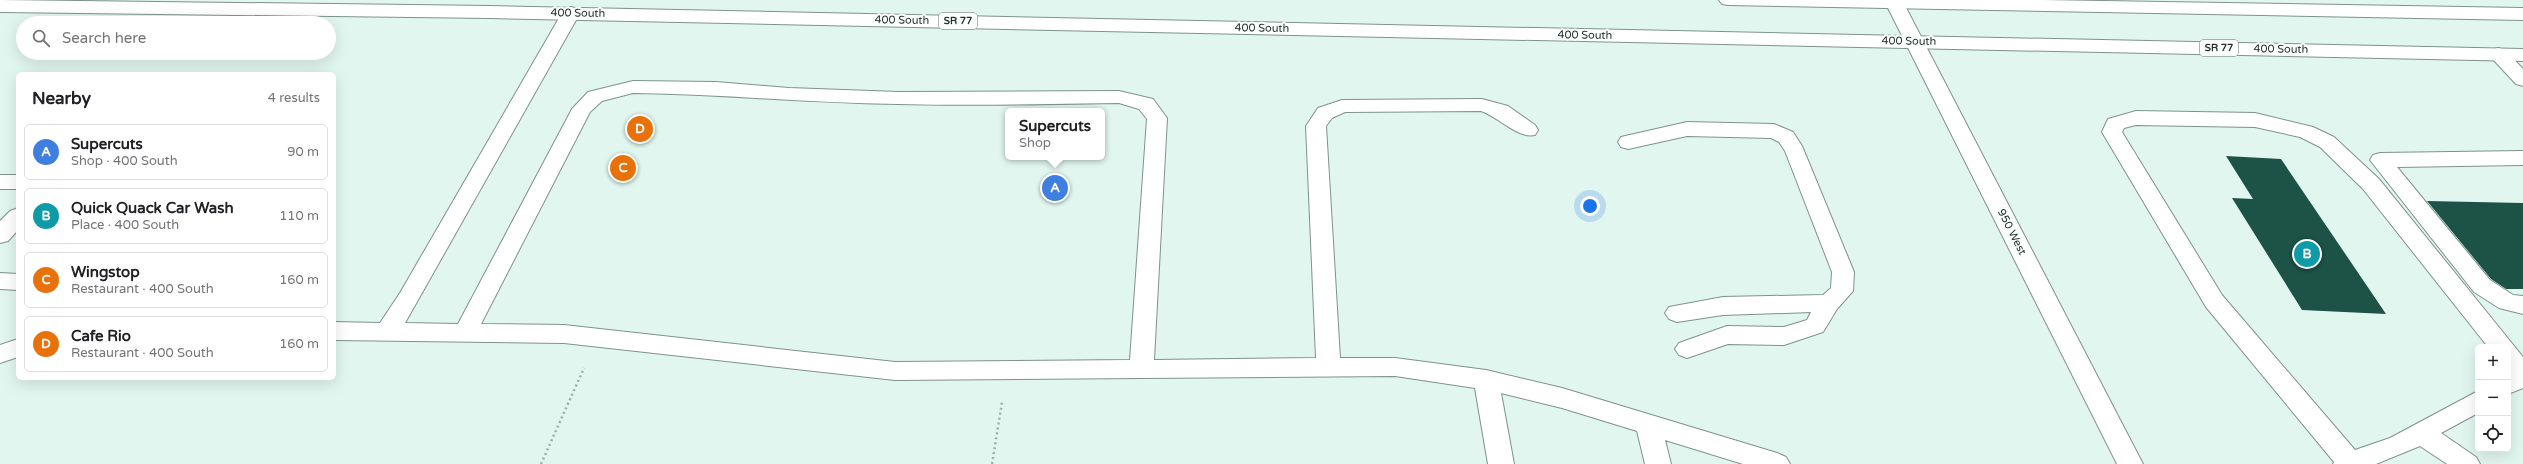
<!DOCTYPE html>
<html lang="en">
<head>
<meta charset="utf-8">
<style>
  :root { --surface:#fff; --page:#f2f2f2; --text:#202124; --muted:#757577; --line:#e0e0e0; --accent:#2563eb }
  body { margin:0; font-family:"Varela Round",sans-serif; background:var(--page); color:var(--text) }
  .controls { position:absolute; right:12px; bottom:12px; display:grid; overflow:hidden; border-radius:6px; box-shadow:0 4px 16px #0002 }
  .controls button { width:36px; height:36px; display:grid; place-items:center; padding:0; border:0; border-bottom:1px solid var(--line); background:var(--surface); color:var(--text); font:20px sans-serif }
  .you { position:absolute; left:1590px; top:206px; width:14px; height:14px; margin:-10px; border:3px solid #fff; border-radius:50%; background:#1a73e8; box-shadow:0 0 0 6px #1a73e833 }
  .badge { display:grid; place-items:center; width:26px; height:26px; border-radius:50%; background:var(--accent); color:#fff; font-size:13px; font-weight:700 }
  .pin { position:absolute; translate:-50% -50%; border:2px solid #fff; box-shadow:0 1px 4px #0006 }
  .popup { position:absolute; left:1005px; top:108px; width:100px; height:52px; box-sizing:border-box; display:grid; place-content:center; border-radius:6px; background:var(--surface); filter:drop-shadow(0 1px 3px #0005); font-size:13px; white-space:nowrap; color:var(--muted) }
  .popup b { font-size:15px; color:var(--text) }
  .popup::after { content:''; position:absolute; left:50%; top:100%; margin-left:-8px; border:8px solid transparent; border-top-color:var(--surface) }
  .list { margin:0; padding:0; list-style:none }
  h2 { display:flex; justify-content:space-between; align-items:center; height:52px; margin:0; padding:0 16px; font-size:17px }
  h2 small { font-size:13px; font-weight:400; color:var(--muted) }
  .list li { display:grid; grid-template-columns:26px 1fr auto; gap:12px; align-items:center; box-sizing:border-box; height:56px; margin:0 8px 8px; padding:0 8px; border:1px solid var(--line); border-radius:6px }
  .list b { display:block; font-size:15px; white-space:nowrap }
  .list p { margin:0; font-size:13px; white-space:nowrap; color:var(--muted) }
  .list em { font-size:13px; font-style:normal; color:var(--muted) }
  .icon { flex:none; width:22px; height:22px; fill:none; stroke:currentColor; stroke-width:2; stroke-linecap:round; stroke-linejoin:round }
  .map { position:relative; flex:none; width:2523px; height:464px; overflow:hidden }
  .search { position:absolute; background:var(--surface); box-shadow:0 4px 16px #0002; left:16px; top:16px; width:320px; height:44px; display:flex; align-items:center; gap:10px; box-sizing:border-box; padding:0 14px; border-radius:22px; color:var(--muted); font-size:15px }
  .panel { position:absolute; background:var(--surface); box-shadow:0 4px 16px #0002; left:16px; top:72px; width:320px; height:308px; border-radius:6px }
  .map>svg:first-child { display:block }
  .building { fill:#1d5246 }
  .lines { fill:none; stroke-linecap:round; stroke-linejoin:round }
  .minor-casing { stroke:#7f928d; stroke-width:2 }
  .major-casing { stroke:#7f928d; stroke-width:2 }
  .path { stroke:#9eafaa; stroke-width:2.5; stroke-dasharray:2 3; stroke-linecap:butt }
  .minor { fill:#fff; fill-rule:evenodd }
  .major { fill:#fff; fill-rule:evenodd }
  .labels { text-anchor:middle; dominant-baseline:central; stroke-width:4; stroke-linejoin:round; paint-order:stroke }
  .shield { fill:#fafffd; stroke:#666d6b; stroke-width:1 }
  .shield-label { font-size:10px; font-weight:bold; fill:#272f2d }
  .street-label { font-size:11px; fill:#272f2d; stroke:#fafffd }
</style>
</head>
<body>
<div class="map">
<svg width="2523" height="464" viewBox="0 0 2523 464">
  <rect width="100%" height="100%" fill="#e1f6ef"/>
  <!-- building -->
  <path class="building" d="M2226,156L2281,159L2386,314L2302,310L2232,198L2253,199Z
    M2427,201L2523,203V289H2506L2491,279Z"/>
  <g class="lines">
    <defs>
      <path id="minor" d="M1884,0H1902L2143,464H2117Z
        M571,7L578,9L580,13L405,323L458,324L572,109L588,92L633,81L716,82L789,88L899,92L1119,91L1153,99L1167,118L1154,360L1316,358L1306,126L1318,108L1342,100L1482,99L1508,106L1535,125L1538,130L1535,135C1518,139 1499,117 1481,111L1345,112L1332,118L1326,126L1340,358H1395L1486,370L1562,388L1777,453L1786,457L1790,464H1743L1665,440L1671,464H1645L1637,431L1562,408L1501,393L1514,464H1488L1475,388L1395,376L895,380L564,343L334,340V322L380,323L400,293L562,13L564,9ZM633,93C722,94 810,103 898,104C972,106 1046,104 1119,103L1139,109L1147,119L1130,360L895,362L564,325L481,324L590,112L602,101Z
        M2498,48L2505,50L2523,69V86L2516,84L2488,54L2491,50Z
        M2136,111L2255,113L2313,127L2334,137L2379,179L2523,357V388L2508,394V347H2488L2363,189L2320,147L2300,137L2255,127L2136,125L2124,128L2122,132L2222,295L2355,450L2390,438L2478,391V413L2441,433L2476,457L2480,464H2447L2420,446L2376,464H2333L2334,462L2206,307L2102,132L2108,119Z
        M1687,122L1774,124L1793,132L1802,146L1854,272L1853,291L1837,309L1823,332L1784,345L1728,344L1687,358L1679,355L1675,349L1679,343L1727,326L1784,327L1807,320L1811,312L1723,315L1677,322L1669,319L1665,313L1669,307L1723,297L1823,295L1831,288L1832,272L1785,151L1779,142L1771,138L1687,136L1628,149L1621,147L1618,142L1621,137Z
        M2523,151V165L2397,167L2490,280L2513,295L2523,296V314L2499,308L2474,292L2370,160L2373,155L2380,153Z
        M0,175H18V189H0Z
        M18,208V230L8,241L0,243V221L10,211Z
        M0,273L18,274V290L0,289Z
        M18,339V357L0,363V345Z"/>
      <path id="major" d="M0,0L490,6L2523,49V61L490,18L0,12Z
        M1719,0H2042L2523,8V20L1728,5L1722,4Z"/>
    </defs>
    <!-- minor casing -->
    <use href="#minor" class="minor-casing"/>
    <!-- major casing -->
    <use href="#major" class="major-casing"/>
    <!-- path -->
    <path class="path" d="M541,464L584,368
      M992,464L1002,402"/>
    <!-- minor -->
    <use href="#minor" class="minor"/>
    <!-- major -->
    <use href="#major" class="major"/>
  </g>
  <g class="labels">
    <!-- shield labels -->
    <g class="shield">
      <rect x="939" y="13" width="38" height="16" rx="3"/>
      <rect x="2200" y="40" width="38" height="16" rx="3"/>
    </g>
    <g class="shield-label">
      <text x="958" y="21">SR 77</text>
      <text x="2219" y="48">SR 77</text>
    </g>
    <!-- street labels -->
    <g class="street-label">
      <text transform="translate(578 13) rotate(1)">400 South</text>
      <text transform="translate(902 20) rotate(1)">400 South</text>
      <text transform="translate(1262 28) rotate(1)">400 South</text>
      <text transform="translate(1585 35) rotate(1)">400 South</text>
      <text transform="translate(1909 41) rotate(1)">400 South</text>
      <text transform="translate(2281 49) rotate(1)">400 South</text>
      <text transform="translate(2012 232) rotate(63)">950 West</text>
    </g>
  </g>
</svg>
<div class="controls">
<button>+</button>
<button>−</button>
<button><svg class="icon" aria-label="locate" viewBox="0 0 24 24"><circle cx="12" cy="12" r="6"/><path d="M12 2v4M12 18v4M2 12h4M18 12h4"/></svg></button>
</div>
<div class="you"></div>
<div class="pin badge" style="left:1055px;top:188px;background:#3f7fe0">A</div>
<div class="popup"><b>Supercuts</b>Shop</div>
<div class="pin badge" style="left:2307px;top:254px;background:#0f9aa8">B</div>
<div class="pin badge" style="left:623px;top:168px;background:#e8710a">C</div>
<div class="pin badge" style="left:640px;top:129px;background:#e8710a">D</div>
<div class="search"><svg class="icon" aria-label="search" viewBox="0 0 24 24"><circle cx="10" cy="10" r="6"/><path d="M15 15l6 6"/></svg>Search here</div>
<section class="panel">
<h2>Nearby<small>4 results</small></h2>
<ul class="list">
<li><span class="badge" style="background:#3f7fe0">A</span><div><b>Supercuts</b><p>Shop · 400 South</p></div><em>90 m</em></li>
<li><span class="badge" style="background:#0f9aa8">B</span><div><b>Quick Quack Car Wash</b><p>Place · 400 South</p></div><em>110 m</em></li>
<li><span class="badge" style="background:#e8710a">C</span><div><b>Wingstop</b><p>Restaurant · 400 South</p></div><em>160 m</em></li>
<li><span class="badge" style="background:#e8710a">D</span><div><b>Cafe Rio</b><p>Restaurant · 400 South</p></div><em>160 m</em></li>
</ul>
</section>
</div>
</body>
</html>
